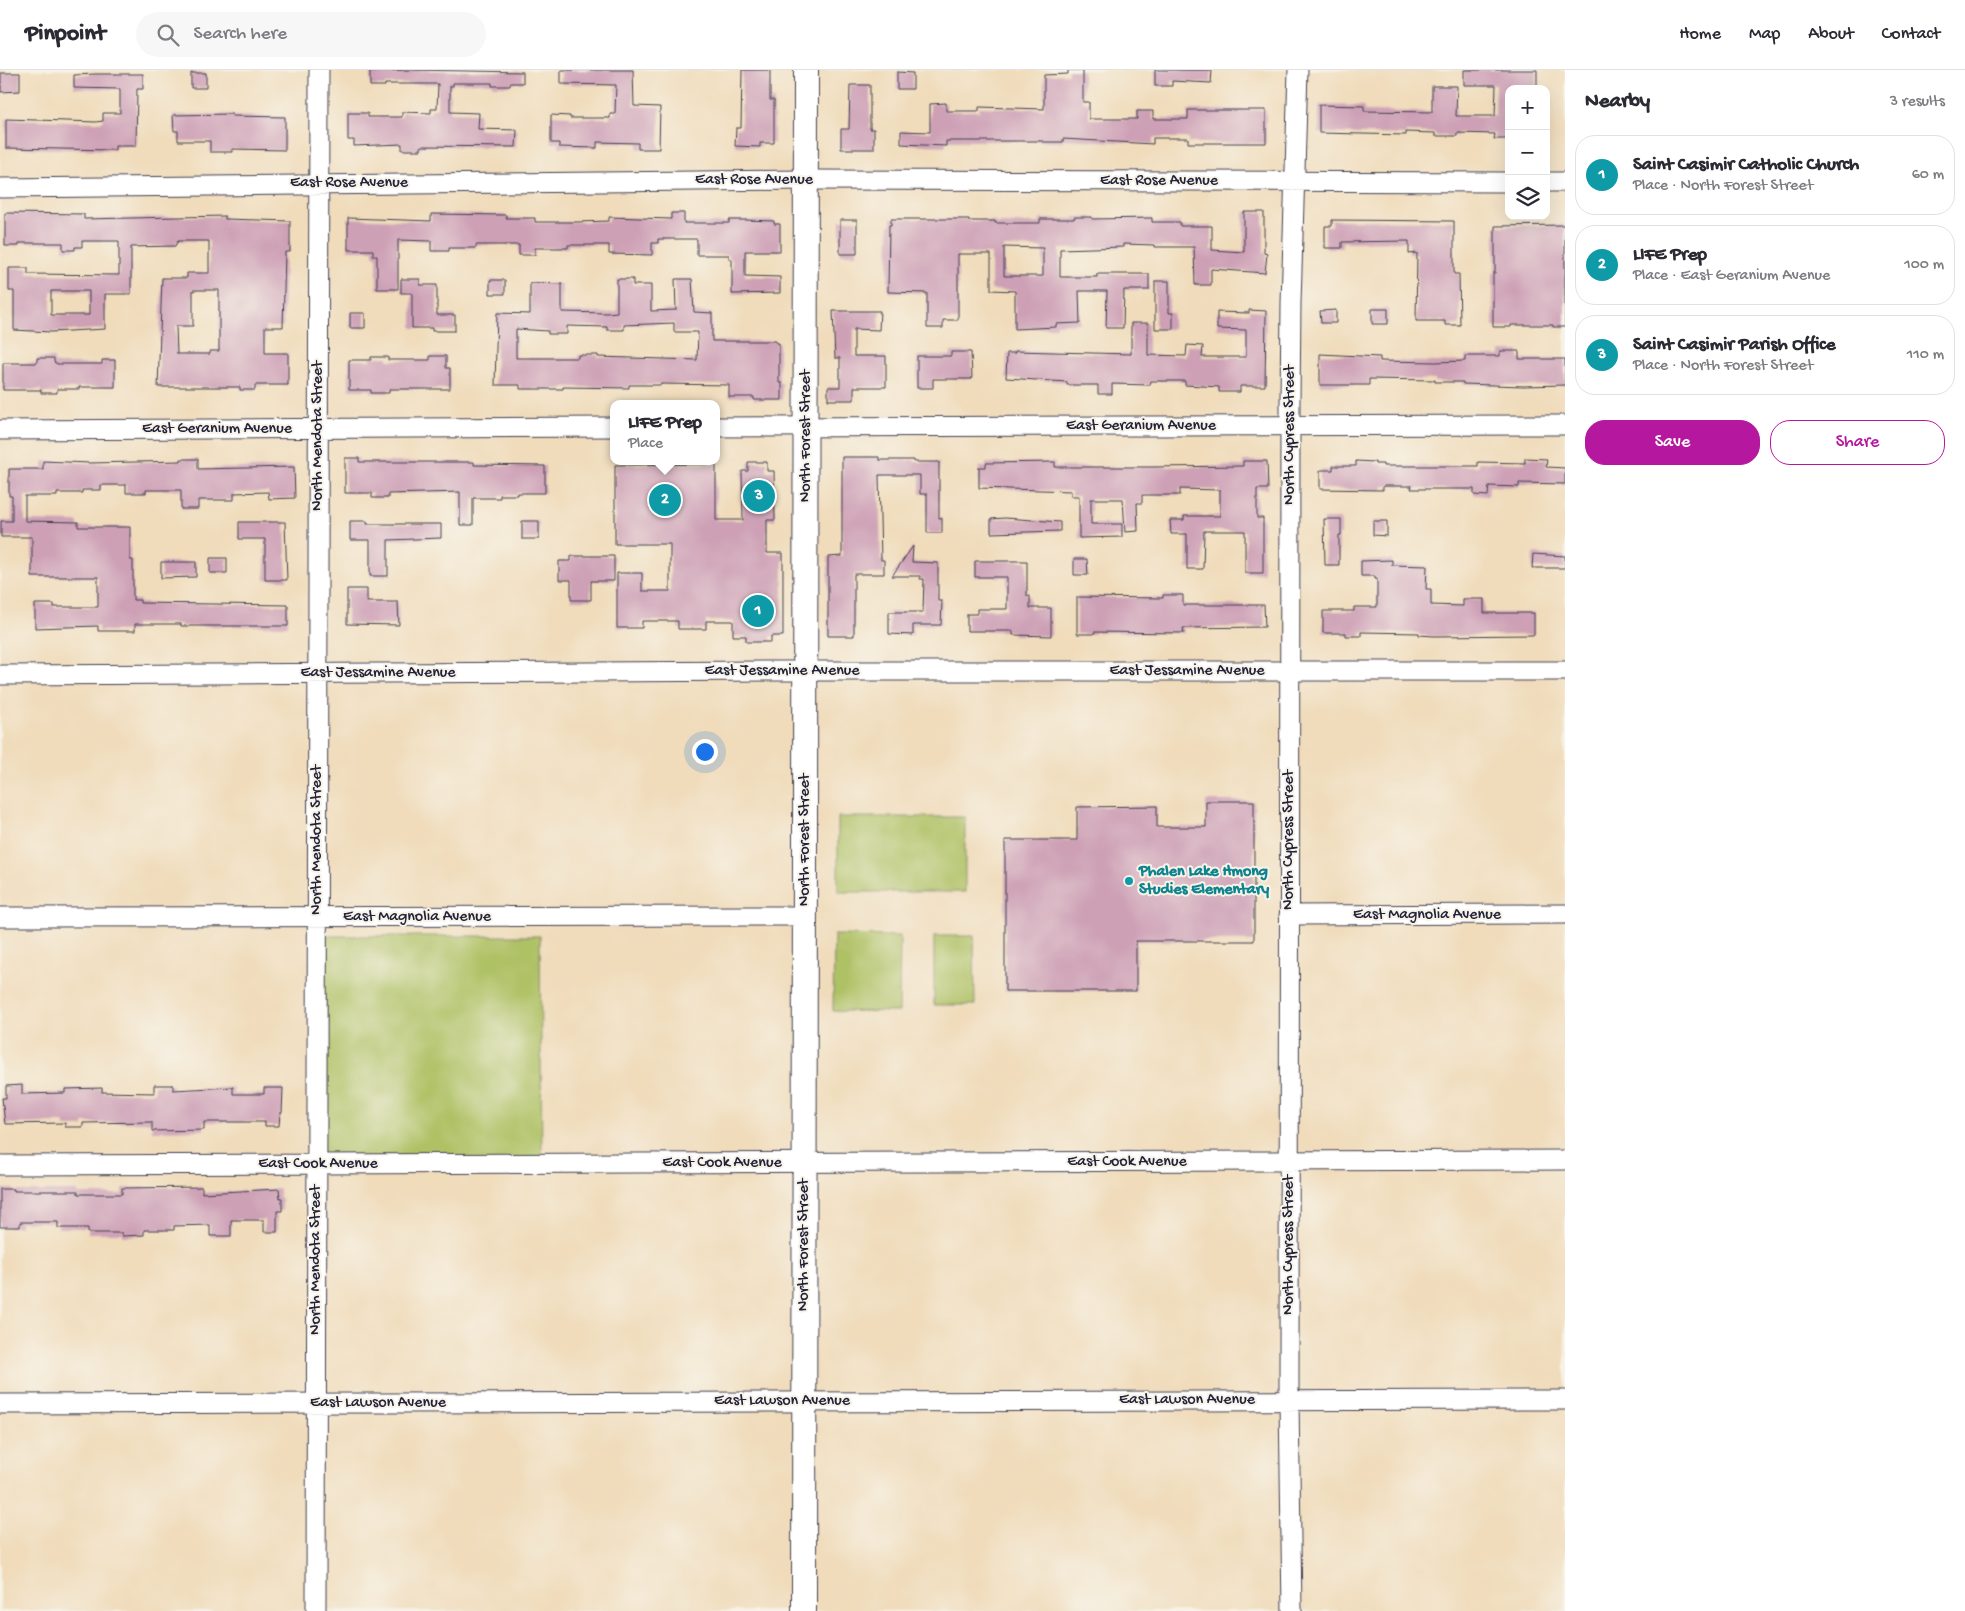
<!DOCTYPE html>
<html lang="en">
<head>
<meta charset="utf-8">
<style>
  :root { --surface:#fff; --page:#f7f7f7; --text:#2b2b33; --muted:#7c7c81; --line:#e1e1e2; --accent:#b5179e }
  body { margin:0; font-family:"Gochi Hand",sans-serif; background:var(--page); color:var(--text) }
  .controls { position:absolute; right:15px; top:15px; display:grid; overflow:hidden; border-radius:10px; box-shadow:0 5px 20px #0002 }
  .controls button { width:45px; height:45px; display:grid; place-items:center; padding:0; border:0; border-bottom:1px solid var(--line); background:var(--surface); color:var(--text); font:25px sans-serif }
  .you { position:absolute; left:704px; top:681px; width:18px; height:18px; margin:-12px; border:4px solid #fff; border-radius:50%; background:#1a73e8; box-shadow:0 0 0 8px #1a73e833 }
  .badge { display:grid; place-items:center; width:32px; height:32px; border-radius:50%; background:var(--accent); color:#fff; font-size:16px; font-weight:700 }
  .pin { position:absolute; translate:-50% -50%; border:2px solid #fff; box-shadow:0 1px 5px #0006 }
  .popup { position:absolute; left:610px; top:330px; width:110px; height:65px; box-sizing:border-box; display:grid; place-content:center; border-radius:10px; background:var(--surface); filter:drop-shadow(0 1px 4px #0005); font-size:16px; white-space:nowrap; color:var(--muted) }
  .popup b { font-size:19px; color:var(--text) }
  .popup::after { content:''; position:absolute; left:50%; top:100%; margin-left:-10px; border:10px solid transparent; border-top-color:var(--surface) }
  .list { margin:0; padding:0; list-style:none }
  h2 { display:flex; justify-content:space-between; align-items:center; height:65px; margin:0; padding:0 20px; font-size:21px }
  h2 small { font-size:16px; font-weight:400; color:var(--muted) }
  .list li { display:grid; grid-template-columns:32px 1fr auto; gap:15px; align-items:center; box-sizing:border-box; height:80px; margin:0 10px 10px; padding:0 10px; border:1px solid var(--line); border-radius:20px }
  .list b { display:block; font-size:19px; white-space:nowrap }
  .list p { margin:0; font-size:16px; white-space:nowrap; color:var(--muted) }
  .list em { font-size:16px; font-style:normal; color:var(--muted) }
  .actions { display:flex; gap:10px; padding:15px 20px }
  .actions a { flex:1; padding:11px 0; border:1px solid var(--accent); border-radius:20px; text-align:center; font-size:18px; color:var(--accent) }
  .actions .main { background:var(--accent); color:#fff }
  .icon { flex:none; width:28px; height:28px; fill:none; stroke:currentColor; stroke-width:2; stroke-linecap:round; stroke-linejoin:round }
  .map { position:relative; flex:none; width:1565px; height:1541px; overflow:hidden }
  header { display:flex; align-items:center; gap:30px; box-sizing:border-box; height:70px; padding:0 25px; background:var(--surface); border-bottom:1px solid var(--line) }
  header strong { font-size:24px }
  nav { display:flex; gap:28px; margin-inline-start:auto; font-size:18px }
  .search { width:350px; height:45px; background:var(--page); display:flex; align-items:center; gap:12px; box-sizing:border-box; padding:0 18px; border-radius:28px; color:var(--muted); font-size:19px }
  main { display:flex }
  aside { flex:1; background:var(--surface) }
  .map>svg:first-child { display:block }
  .green { fill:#afc165; stroke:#687250 }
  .building { fill:#cda0b6; fill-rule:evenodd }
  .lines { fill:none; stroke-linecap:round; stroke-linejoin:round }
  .minor-casing { stroke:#413e4e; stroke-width:21 }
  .tertiary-casing { stroke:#413e4e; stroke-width:26 }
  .minor { stroke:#fff; stroke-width:19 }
  .tertiary { stroke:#fff; stroke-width:24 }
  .culture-dot { fill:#0f9aa8; stroke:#f7f3e8; stroke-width:2 }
  .labels { text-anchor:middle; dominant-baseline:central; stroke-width:4; stroke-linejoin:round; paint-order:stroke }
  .street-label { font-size:16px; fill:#22223b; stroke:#f7f3e8 }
  .culture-label { font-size:16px; font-weight:bold; fill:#0d838f; stroke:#f7f3e8; text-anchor:start }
</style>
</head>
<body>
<header>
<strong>Pinpoint</strong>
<div class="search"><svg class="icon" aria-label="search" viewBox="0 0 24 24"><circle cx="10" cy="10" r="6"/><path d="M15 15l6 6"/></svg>Search here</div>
<nav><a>Home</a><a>Map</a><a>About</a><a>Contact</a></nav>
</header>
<main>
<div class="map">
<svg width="1565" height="1541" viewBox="0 0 1565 1541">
  <rect width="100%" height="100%" fill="#f7f3e8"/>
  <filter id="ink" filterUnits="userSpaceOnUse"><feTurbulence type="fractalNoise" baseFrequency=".02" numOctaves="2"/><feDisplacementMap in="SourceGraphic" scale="10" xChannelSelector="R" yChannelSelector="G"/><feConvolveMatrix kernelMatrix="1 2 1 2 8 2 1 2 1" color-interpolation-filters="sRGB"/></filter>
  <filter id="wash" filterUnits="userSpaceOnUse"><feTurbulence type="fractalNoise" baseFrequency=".0096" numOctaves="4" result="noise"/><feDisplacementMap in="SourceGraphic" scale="20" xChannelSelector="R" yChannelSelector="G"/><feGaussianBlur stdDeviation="1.12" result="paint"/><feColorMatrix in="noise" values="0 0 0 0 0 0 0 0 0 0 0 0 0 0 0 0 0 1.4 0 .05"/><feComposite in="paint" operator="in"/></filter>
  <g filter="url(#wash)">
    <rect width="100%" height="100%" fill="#f0dcbb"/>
    <!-- green -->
    <path class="green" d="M838,747H965V822H838Z
      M834,865L900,866L899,942L833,941Z
      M318,866H540L542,1093L316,1094Z
      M934,866H974L975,935H934Z"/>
    <g id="blocks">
      <!-- building -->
      <path class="building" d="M409,0L523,2V13H510V16H492V13H453V16H450V42L479,43L478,59L517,60L516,77L421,76V80H402V74L354,76V70H348V43H368V47H402V42L431,43V39H437L438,14H385V16H370V1Z
        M561,0H633L634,36L660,37L659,79H638V73L597,72V78L559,77V73H551V45L570,46V48H610V44H615L616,15L561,14Z
        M742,0H770V30H774V73H760V77L735,76L736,58H741Z
        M1068,0H1083V32H1089V49H1137V41H1153V49H1188V40H1266V73H1188V68H1153V74L1063,69V72H1043L1044,71H946V76L901,74V61L930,62V34L946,33V41H979V37L1044,39V5L1068,4Z
        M1155,0H1212L1211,13L1172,11V16H1155Z
        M1464,0H1537V17H1517V19H1509V69H1494L1495,64L1457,63V66H1435V63L1406,62V65L1319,63V35L1364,36V41L1432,42V16H1457L1456,46H1495L1496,15H1464Z
        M897,2L913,3V19H897Z
        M1,3H20V21L1,22Z
        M191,3H206V18H191Z
        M96,4H143V19H137L136,76H115V80L6,78V49L96,52L103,51V43H120V19L74,18V5Z
        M850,15H870V59H874V79H841V59H849Z
        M232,44V46L285,47V80L232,79V82H210V71H178V61H174L173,45Z
        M1244,142H1264V183L1267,184L1265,203L1211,199V215H1195L1194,177H1155V175L1123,174V177L1060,179V207H1097V204H1149V220H1124L1123,258H1106L1107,221H1079L1080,253L1056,254V257L1015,259V221L991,220V184H958V250H943V258H927V223L888,222L889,155H891V149H969V151H995V153H1040V149H1074V147H1092V149L1152,148V152H1180V156H1212V180L1244,182ZM1004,177L1043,178V206H1004Z
        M5,143L84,144V149L225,146V149L290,151V182H285L283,257H265V283H288V315H255V320H240V317H158L162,208H187V203H209V171H178L175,176L131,177V224H105V259L51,262L14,260V221H9V198H28V204L119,205V171H82V177H75V180H63V173H19V176H5ZM193,220H219V281H210V284H177L176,256H193ZM51,221H89V245H51Z
        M671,143H684V153H729V150H745L774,151V154H780V181H745V206L780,207V223L732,224V189H729V185H697V169H658V173H652V185L609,184V175H568V178H535V185H519V175H476V178H449V181H431V171L398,170V219H377V186H373V180H348V148L431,151V144L506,145V148H535V152H577L609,151V147L671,149Z
        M840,150H857V184H840Z
        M1332,150L1454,151V204H1459L1460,255H1445V251H1416L1417,183L1409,184V171L1342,172V178H1325V156H1332Z
        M1565,155V257H1553V255H1511V257H1493V203H1495V156Z
        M401,209H420V215H437V245H455V261H432V258H412V223H401Z
        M617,209H633V215H651V241L676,240L675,209H692L694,242L712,243V271H776V273H779V313H782V330H754V327H729V315L661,314V315H629V318L563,317V319H520V315H495L497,243L530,244V213L562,214V242L607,243L617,242ZM674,253V262H698L697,290L598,287V285H578V288H516V259L548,261V264H567V256L607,257V260H624V255Z
        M490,210H505V224H490Z
        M1155,211H1169V243H1173V259H1155Z
        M1372,239H1388V254H1372Z
        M1249,240L1266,241L1265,316H1240V322H1219V317L1185,315V311H1151L1150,315L1112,314V324H1098V315H1067V312L1006,308L1007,283H1015V281L1131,284V253H1148V285L1186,286L1187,275L1203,276L1202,287H1246V260L1217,259V242L1249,243Z
        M1336,240V253H1321L1320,241Z
        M833,241H880L879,260L854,259V286H886V317H854V330H828V317H840V288H835Z
        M350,243H365V258H350Z
        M1500,281H1519V289H1565V315L1523,316L1463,314V312H1435V310L1369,309V315H1320V284L1380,287V291L1435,292L1465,291V286H1500Z
        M951,282H971L972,309H933V318H917V286H951Z
        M430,286H446V298H450V319H389V323H371V320H349V290H371V287H388V290H430Z
        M37,288H54V292L57,294H102V290H115V317H79V319H57V323H41V320H3V293H37Z
        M842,387H879V390H914V392H939V448H942V463H927V424H920V405H879L881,490H884V504H854V566H828V487L842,486Z
        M345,388H359V392H474V395L545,396V423H517V425H500V428H473V455H460V422L388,424V428H372V423H345Z
        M1525,388L1547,389L1546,397L1565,398V414L1519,413V417L1489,416L1488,426L1474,425V419H1411L1412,416H1383V420L1320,419V400H1333V396H1356V391L1375,392V394H1383V396H1478V392L1525,393Z
        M181,389H198V399L294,397L295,428L269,429L268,422L234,423V430H198V439H181V420H146V423H126V415H101V420H82V423H57V426H25V451L78,452V457H130V490H133V530H140V533L288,535V556H181V554H135V561H98V556L35,558V534H54V537H98V507H32V467H1V451H12V426H9V399H43V391L90,393L181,391Z
        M1243,391H1267L1268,419H1257V448H1263V503H1245V461H1204L1203,499H1187V464H1171L1170,450H1184V446H1220V420L1180,419V425H1142V433H1137L1138,461L1125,462L1123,429H1091V454H1122V467L1079,468V426H1071V421L979,418V397H986V393L1055,392V397H1151L1243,396Z
        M748,392H767V401H774L775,450H767V483H783V566H771V572H746V566H733V551H706V559H678V551H642V558H617V503H642V521H670V474H615V395L716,394V450H743L742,401H748Z
        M1005,448L1060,452V461L991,463V449Z
        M1324,449H1341V465H1339V495H1325Z
        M350,451H367V454H441V468L388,470V506H370V470H350Z
        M522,451H539V469H522Z
        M1373,451H1387V466L1373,465Z
        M239,452H285L287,510H265V469H239Z
        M913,476L912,492L938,493V531H942L941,555H913V565L889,564V542H923L924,509H920V506H892Z
        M1533,484L1565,486V498H1532Z
        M571,486H614V511H591V530H571V510H559V491H571Z
        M210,488H227V503H210Z
        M1074,489H1087L1088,505H1074Z
        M1392,490V495L1427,496L1426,519H1431V535L1463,536V529H1484V543H1534V565L1434,566L1419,565V563L1361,562V566H1346V563H1323V541H1354V537H1377V509H1375V506H1361V491Z
        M975,491H1027V526H1030V538H1051V566L1013,565V561H967V544H977V539H1007V507H975Z
        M161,492H196V507L161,508Z
        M347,519H367V532H398L399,555L347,554Z
        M1163,525H1183V535H1264L1265,557L1183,558L1184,563L1094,562V564H1077V527L1163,528Z
        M1206,731H1254V871H1136V921H1005V770H1077V737L1157,736V757H1206Z
        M22,1015V1024L65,1023V1019L102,1018V1022L154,1023V1015H173V1020L233,1017V1024H264V1018H283L282,1043H280L279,1056H265V1052H204V1060L152,1061V1052L83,1053V1057H65V1053L5,1054L2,1028H6V1016Z
        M202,1117V1123L279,1119L280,1128H282V1141H277V1162H264V1150H231V1166H210V1155L174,1156V1160H144V1165L122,1166V1163H88V1158H58V1152H20V1157H0V1119H14V1121H78V1124H122V1118Z"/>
    </g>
  </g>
  <g filter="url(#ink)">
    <use href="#blocks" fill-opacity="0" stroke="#413e4e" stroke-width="1"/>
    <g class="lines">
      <defs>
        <path id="minor" d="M1546,112H1565
          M0,118L806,110L1509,112
          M716,357L1565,355
          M0,360L614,357
          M0,605L779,601H1565
          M1289,845L1565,844
          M0,847L804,846
          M0,1095L1565,1090
          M0,1334L1565,1330
          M316,1541L319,0
          M1292,1541L1289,1330L1290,333L1291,233L1298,0"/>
        <path id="tertiary" d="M804,1541L806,0"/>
      </defs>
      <!-- minor casing -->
      <use href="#minor" class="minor-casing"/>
      <!-- tertiary casing -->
      <use href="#tertiary" class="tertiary-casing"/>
      <!-- minor -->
      <use href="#minor" class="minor"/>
      <!-- tertiary -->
      <use href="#tertiary" class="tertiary"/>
    </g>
  </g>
  <!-- markers -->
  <circle class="culture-dot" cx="1129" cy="811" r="5"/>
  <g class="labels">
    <!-- street labels -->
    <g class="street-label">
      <text x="754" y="110">East Rose Avenue</text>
      <text x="1159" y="111">East Rose Avenue</text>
      <text x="349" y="113">East Rose Avenue</text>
      <text x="1141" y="356">East Geranium Avenue</text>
      <text x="217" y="359">East Geranium Avenue</text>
      <text transform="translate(1290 365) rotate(-90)">North Cypress Street</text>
      <text transform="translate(318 366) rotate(-90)">North Mendota Street</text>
      <text transform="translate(806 366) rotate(-90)">North Forest Street</text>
      <text x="782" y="601">East Jessamine Avenue</text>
      <text x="1187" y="601">East Jessamine Avenue</text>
      <text x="378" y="603">East Jessamine Avenue</text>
      <text transform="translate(317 770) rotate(-90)">North Mendota Street</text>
      <text transform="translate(805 770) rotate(-90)">North Forest Street</text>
      <text transform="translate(1289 770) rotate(-90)">North Cypress Street</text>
      <text x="1427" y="845">East Magnolia Avenue</text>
      <text x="417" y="847">East Magnolia Avenue</text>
      <text x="1127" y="1092">East Cook Avenue</text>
      <text x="722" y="1093">East Cook Avenue</text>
      <text x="318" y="1094">East Cook Avenue</text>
      <text transform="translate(804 1175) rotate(-90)">North Forest Street</text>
      <text transform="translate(1289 1175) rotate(-90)">North Cypress Street</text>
      <text transform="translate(316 1190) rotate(-90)">North Mendota Street</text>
      <text x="1187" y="1330">East Lawson Avenue</text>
      <text x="782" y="1331">East Lawson Avenue</text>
      <text x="378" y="1333">East Lawson Avenue</text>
    </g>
    <!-- culture labels -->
    <g class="culture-label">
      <text x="1139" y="802">Phalen Lake Hmong<tspan x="1139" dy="18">Studies Elementary</tspan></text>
    </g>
  </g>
</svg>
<div class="controls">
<button>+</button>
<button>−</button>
<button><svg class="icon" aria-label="layers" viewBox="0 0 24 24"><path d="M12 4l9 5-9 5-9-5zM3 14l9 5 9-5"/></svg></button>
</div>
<div class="you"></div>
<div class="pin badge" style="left:758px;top:541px;background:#0f9aa8">1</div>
<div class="pin badge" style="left:665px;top:430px;background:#0f9aa8">2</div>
<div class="popup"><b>LIFE Prep</b>Place</div>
<div class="pin badge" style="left:759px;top:426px;background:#0f9aa8">3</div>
</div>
<aside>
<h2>Nearby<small>3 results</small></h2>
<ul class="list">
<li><span class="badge" style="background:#0f9aa8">1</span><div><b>Saint Casimir Catholic Church</b><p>Place · North Forest Street</p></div><em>60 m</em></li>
<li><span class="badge" style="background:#0f9aa8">2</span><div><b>LIFE Prep</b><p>Place · East Geranium Avenue</p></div><em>100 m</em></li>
<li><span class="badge" style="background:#0f9aa8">3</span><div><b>Saint Casimir Parish Office</b><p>Place · North Forest Street</p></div><em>110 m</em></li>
</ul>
<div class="actions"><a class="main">Save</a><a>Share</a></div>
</aside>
</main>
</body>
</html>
